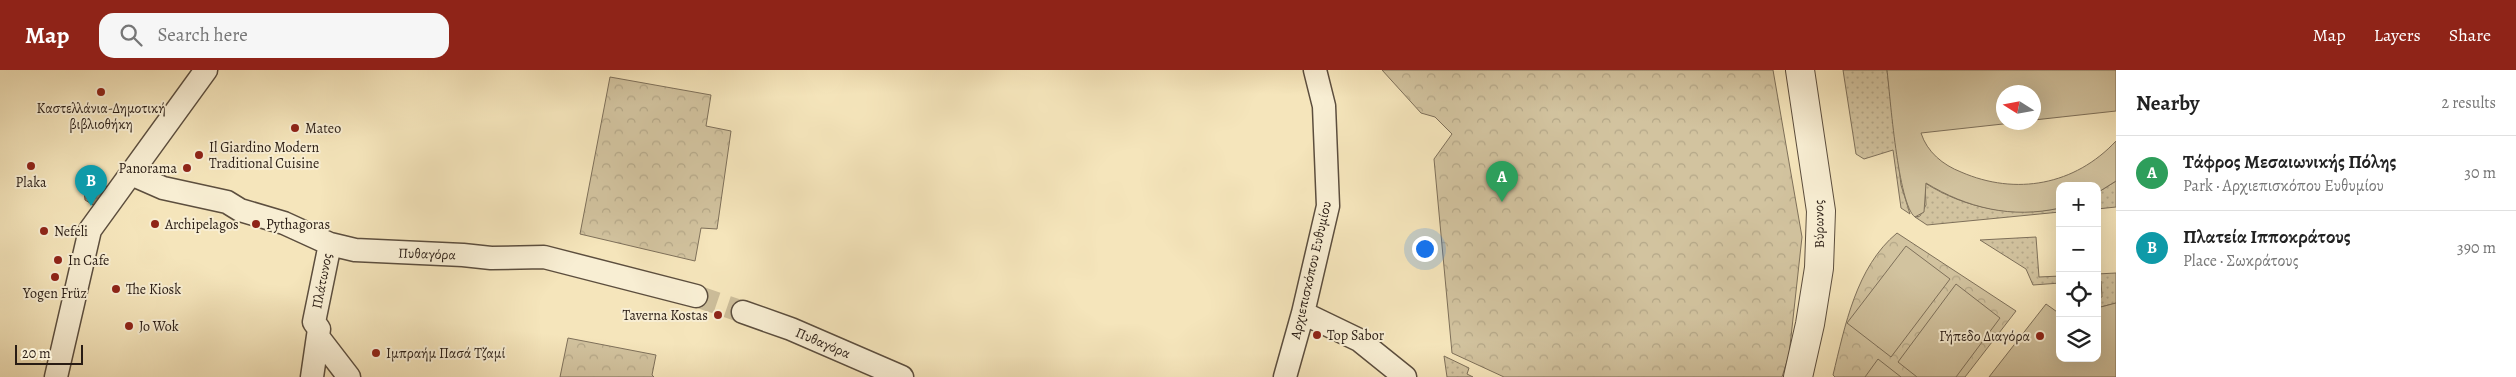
<!DOCTYPE html>
<html lang="en">
<head>
<meta charset="utf-8">
<style>
  :root { --surface:#fff; --page:#f6f6f6; --text:#222; --muted:#767676; --line:#e0e0e0; --accent:#8f2418 }
  body { margin:0; font-family:Alegreya,serif; background:var(--page); color:var(--text) }
  .controls { position:absolute; right:15px; bottom:15px; display:grid; overflow:hidden; border-radius:10px; box-shadow:0 5px 20px #0002 }
  .controls button { width:45px; height:45px; display:grid; place-items:center; padding:0; border:0; border-bottom:1px solid var(--line); background:var(--surface); color:var(--text); font:25px sans-serif }
  .compass { position:absolute; left:1996px; top:15px; width:45px; height:45px; border-radius:50%; background:var(--surface); box-shadow:0 5px 20px #0002; rotate:281deg }
  .scale { position:absolute; left:15px; bottom:12px; width:68px; box-sizing:border-box; padding-left:5px; border:2px solid #291c14; border-top:0; font-size:14px; line-height:18px; white-space:nowrap; color:#291c14; -webkit-text-stroke:4px #f8eed3; paint-order:stroke }
  .you { position:absolute; left:1424px; top:178px; width:18px; height:18px; margin:-12px; border:4px solid #fff; border-radius:50%; background:#1a73e8; box-shadow:0 0 0 8px #1a73e833 }
  .badge { display:grid; place-items:center; width:32px; height:32px; border-radius:50%; background:var(--accent); color:#fff; font-size:16px; font-weight:700 }
  .pin { position:absolute; translate:-50% -41px; filter:drop-shadow(0 1px 2px #0008) }
  .pin::after { content:''; position:absolute; top:26px; width:18px; height:15px; background:inherit; clip-path:polygon(0 0,100% 0,50% 100%) }
  .list { margin:0; padding:0; list-style:none }
  h2 { display:flex; justify-content:space-between; align-items:center; height:65px; margin:0; padding:0 20px; font-size:21px }
  h2 small { font-size:16px; font-weight:400; color:var(--muted) }
  .list li { display:grid; grid-template-columns:32px 1fr auto; gap:15px; align-items:center; box-sizing:border-box; height:75px; padding:0 20px; border-top:1px solid var(--line) }
  .list b { display:block; font-size:19px; white-space:nowrap }
  .list p { margin:0; font-size:16px; white-space:nowrap; color:var(--muted) }
  .list em { font-size:16px; font-style:normal; color:var(--muted) }
  .icon { flex:none; width:28px; height:28px; fill:none; stroke:currentColor; stroke-width:2; stroke-linecap:round; stroke-linejoin:round }
  .map { position:relative; flex:none; width:2116px; height:307px; overflow:hidden }
  header { display:flex; align-items:center; gap:30px; box-sizing:border-box; height:70px; padding:0 25px; background:var(--accent); color:#fff }
  header strong { font-size:24px }
  nav { display:flex; gap:28px; margin-inline-start:auto; font-size:18px }
  .search { width:350px; height:45px; background:var(--page); display:flex; align-items:center; gap:12px; box-sizing:border-box; padding:0 18px; border-radius:15px; color:var(--muted); font-size:19px }
  main { display:flex }
  aside { flex:1; background:var(--surface) }
  .map>svg:first-child { display:block }
  .grass { fill:url(#grass-dots); stroke:#7e705a }
  .park { fill:url(#park-crowns); stroke:#7e705a }
  .garden { fill:#d2c39f; stroke:#7e705a }
  .water { fill:url(#water-rules); stroke:#7a6c56 }
  .lines { fill:none; stroke-linecap:round; stroke-linejoin:round }
  .minor-tunnel { stroke:#ccbd9a; stroke-width:22; stroke-dasharray:22 11; stroke-linecap:butt }
  .minor-casing { stroke:#5c4e3e; stroke-width:25 }
  .tertiary-casing { stroke:#5c4e3e; stroke-width:30 }
  .minor { stroke:#f8eed3; stroke-width:22 }
  .tertiary { stroke:#f8eed3; stroke-width:28 }
  .poi-dot { fill:#8f2418; stroke:#f8eed3; stroke-width:2 }
  .labels { text-anchor:middle; dominant-baseline:central; stroke-width:4; stroke-linejoin:round; paint-order:stroke }
  .poi-label { font-size:14px; fill:#291c14; stroke:#f8eed3; text-anchor:start }
  .street-label { font-size:14px; fill:#291c14; stroke:#f8eed3 }
</style>
</head>
<body>
<header>
<strong>Map</strong>
<div class="search"><svg class="icon" aria-label="search" viewBox="0 0 24 24"><circle cx="10" cy="10" r="6"/><path d="M15 15l6 6"/></svg>Search here</div>
<nav><a>Map</a><a>Layers</a><a>Share</a></nav>
</header>
<main>
<div class="map">
<svg width="2116" height="307" viewBox="0 0 2116 307">
  <defs>
    <pattern id="grass-dots" width="8" height="8" patternUnits="userSpaceOnUse" patternTransform="scale(1.25)"><rect width="8" height="8" fill="#d2c39f"/><path d="M2 2h.1M6 6h.1" fill="none" stroke="#b4a788" stroke-width="1.8" stroke-linecap="round"/></pattern>
    <pattern id="park-crowns" width="20" height="18" patternUnits="userSpaceOnUse" patternTransform="scale(1.25)"><rect width="20" height="18" fill="#d2c39f"/><path d="M2 6a3 3 0 1 1 6 0M12 15a3 3 0 1 1 6 0" fill="none" stroke="#b4a788"/></pattern>
    <pattern id="water-rules" width="6" height="5" patternUnits="userSpaceOnUse" patternTransform="scale(1.25)"><rect width="6" height="5" fill="#b0a182"/><path d="M0 2.5h6" fill="none" stroke="#8f8269"/></pattern>
  </defs>
  <rect width="100%" height="100%" fill="#f5e5bb"/>
  <filter id="stains"><feTurbulence type="fractalNoise" baseFrequency=".004" numOctaves="4"/><feColorMatrix values="0 0 0 0 .2 0 0 0 0 .09 0 0 0 0 .02 0 0 0 .5 -.17"/></filter>
  <radialGradient id="worn" r=".72"><stop offset=".6" stop-color="#630" stop-opacity="0"/><stop offset="1" stop-color="#630" stop-opacity=".3"/></radialGradient>
  <!-- grass -->
  <path class="grass" d="M1843,0H1887L1901,115L1910,144L1901,138L1893,80L1864,89L1856,84Z
    M2116,111V137L2097,139V123Z
    M1925,113C1966,139 2013,147 2060,138V142L1927,155L1915,147L1920,146L1926,135Z
    M2036,167L2039,207L2060,206V213L2033,215L2026,199L1980,170Z
    M2116,203V233L2097,238V228L2102,227L2101,211H2097V204Z
    M1444,286L1469,298L1467,304L1473,307H1447Z"/>
  <!-- park -->
  <path class="park" d="M1382,0H1773L1802,167L1789,285L1782,307H1504L1452,283L1434,89L1452,64L1435,47L1421,43Z
    M610,7L711,25L706,56L731,61L717,159L701,158L695,191L580,164Z
    M1897,163L2016,241L1965,307H1835L1833,305C1845,256 1856,197 1897,163Z
    M568,268L656,285L652,305L654,307H560Z"/>
  <!-- garden -->
  <path class="garden" d="M1887,0H2116V41L2034,50V22H2004V52L2012,53L1921,63C1927,82 1943,95 1961,102C2016,126 2075,115 2116,71V111L2097,123V116H2060V138C2012,149 1967,138 1926,113L1924,142L1915,147C1898,135 1890,25 1887,0Z
    M1906,176L1950,209L1891,287L1847,253Z
    M1956,214L2000,248L1956,307H1917L1898,292Z
    M2116,233V307H1989L2046,234L2060,244V288H2097V238Z
    M1878,289L1901,307H1865Z"/>
  <!-- water -->
  <path class="water" d="M96,111L104,113L109,120L95,136L85,130L84,122L88,114Z"/>
  <g class="lines">
    <!-- minor-tunnel -->
    <path class="minor-tunnel" d="M696,226L743,242"/>
    <defs>
      <path id="minor" d="M131,104L163,118L227,132L240,140L284,153L330,174L355,180L463,185L491,188L544,187L696,226
        M743,242L791,259L902,307
        M1303,243L1359,270L1405,307
        M319,268L349,307
        M56,307L90,160L206,0
        M312,307L319,259L314,252L330,174
        M1285,307L1303,243L1328,136L1324,36L1315,0"/>
      <path id="tertiary" d="M1798,307L1810,254L1819,198L1821,141L1800,0"/>
    </defs>
    <!-- minor casing -->
    <use href="#minor" class="minor-casing"/>
    <!-- tertiary casing -->
    <use href="#tertiary" class="tertiary-casing"/>
    <!-- minor -->
    <use href="#minor" class="minor"/>
    <!-- tertiary -->
    <use href="#tertiary" class="tertiary"/>
  </g>
  <!-- markers -->
  <g class="poi-dot">
    <circle cx="101" cy="22" r="5"/>
    <circle cx="295" cy="58" r="5"/>
    <circle cx="199" cy="85" r="5"/>
    <circle cx="31" cy="96" r="5"/>
    <circle cx="187" cy="98" r="5"/>
    <circle cx="155" cy="154" r="5"/>
    <circle cx="256" cy="154" r="5"/>
    <circle cx="44" cy="161" r="5"/>
    <circle cx="58" cy="190" r="5"/>
    <circle cx="55" cy="207" r="5"/>
    <circle cx="116" cy="219" r="5"/>
    <circle cx="718" cy="245" r="5"/>
    <circle cx="129" cy="256" r="5"/>
    <circle cx="1317" cy="265" r="5"/>
    <circle cx="2040" cy="266" r="5"/>
    <circle cx="376" cy="283" r="5"/>
  </g>
  <g class="labels">
    <!-- poi labels -->
    <g class="poi-label">
      <text x="101" y="38" text-anchor="middle">Καστελλάνια-Δημοτική<tspan x="101" dy="16">βιβλιοθήκη</tspan></text>
      <text x="305" y="58">Mateo</text>
      <text x="209" y="77">Il Giardino Modern<tspan x="209" dy="16">Traditional Cuisine</tspan></text>
      <text x="177" y="98" text-anchor="end">Panorama</text>
      <text x="31" y="112" text-anchor="middle">Plaka</text>
      <text x="165" y="154">Archipelagos</text>
      <text x="266" y="154">Pythagoras</text>
      <text x="54" y="161">Nefeli</text>
      <text x="68" y="190">In Cafe</text>
      <text x="126" y="219">The Kiosk</text>
      <text x="55" y="223" text-anchor="middle">Yogen Früz</text>
      <text x="708" y="245" text-anchor="end">Taverna Kostas</text>
      <text x="139" y="256">Jo Wok</text>
      <text x="1327" y="265">Top Sabor</text>
      <text x="2030" y="266" text-anchor="end">Γήπεδο Διαγόρα</text>
      <text x="386" y="283">Ιμπραήμ Πασά Τζαμί</text>
    </g>
    <!-- street labels -->
    <g class="street-label">
      <text transform="translate(1819 154) rotate(-91)">Βύρωνος</text>
      <text transform="translate(427 184) rotate(2)">Πυθαγόρα</text>
      <text transform="translate(1311 200) rotate(-77)">Αρχιεπισκόπου Ευθυμίου</text>
      <text transform="translate(322 211) rotate(-79)">Πλάτωνος</text>
      <text transform="translate(823 273) rotate(23)">Πυθαγόρα</text>
    </g>
  </g>
  <rect width="100%" height="100%" filter="url(#stains)"/>
  <rect width="100%" height="100%" fill="url(#worn)"/>
</svg>
<div class="controls">
<button>+</button>
<button>−</button>
<button><svg class="icon" aria-label="locate" viewBox="0 0 24 24"><circle cx="12" cy="12" r="6"/><path d="M12 2v4M12 18v4M2 12h4M18 12h4"/></svg></button>
<button><svg class="icon" aria-label="layers" viewBox="0 0 24 24"><path d="M12 4l9 5-9 5-9-5zM3 14l9 5 9-5"/></svg></button>
</div>
<svg class="compass" viewBox="-18 -18 36 36"><path d="M0-13l5 13h-10z" fill="#e53935"/><path d="M0 13l5-13h-10z" fill="#767676"/></svg>
<div class="scale">20 m</div>
<div class="you"></div>
<div class="pin badge" style="left:1502px;top:132px;background:#2e9e5b">A</div>
<div class="pin badge" style="left:91px;top:136px;background:#0f9aa8">B</div>
</div>
<aside>
<h2>Nearby<small>2 results</small></h2>
<ul class="list">
<li><span class="badge" style="background:#2e9e5b">A</span><div><b>Τάφρος Μεσαιωνικής Πόλης</b><p>Park · Αρχιεπισκόπου Ευθυμίου</p></div><em>30 m</em></li>
<li><span class="badge" style="background:#0f9aa8">B</span><div><b>Πλατεία Ιπποκράτους</b><p>Place · Σωκράτους</p></div><em>390 m</em></li>
</ul>
</aside>
</main>
</body>
</html>
